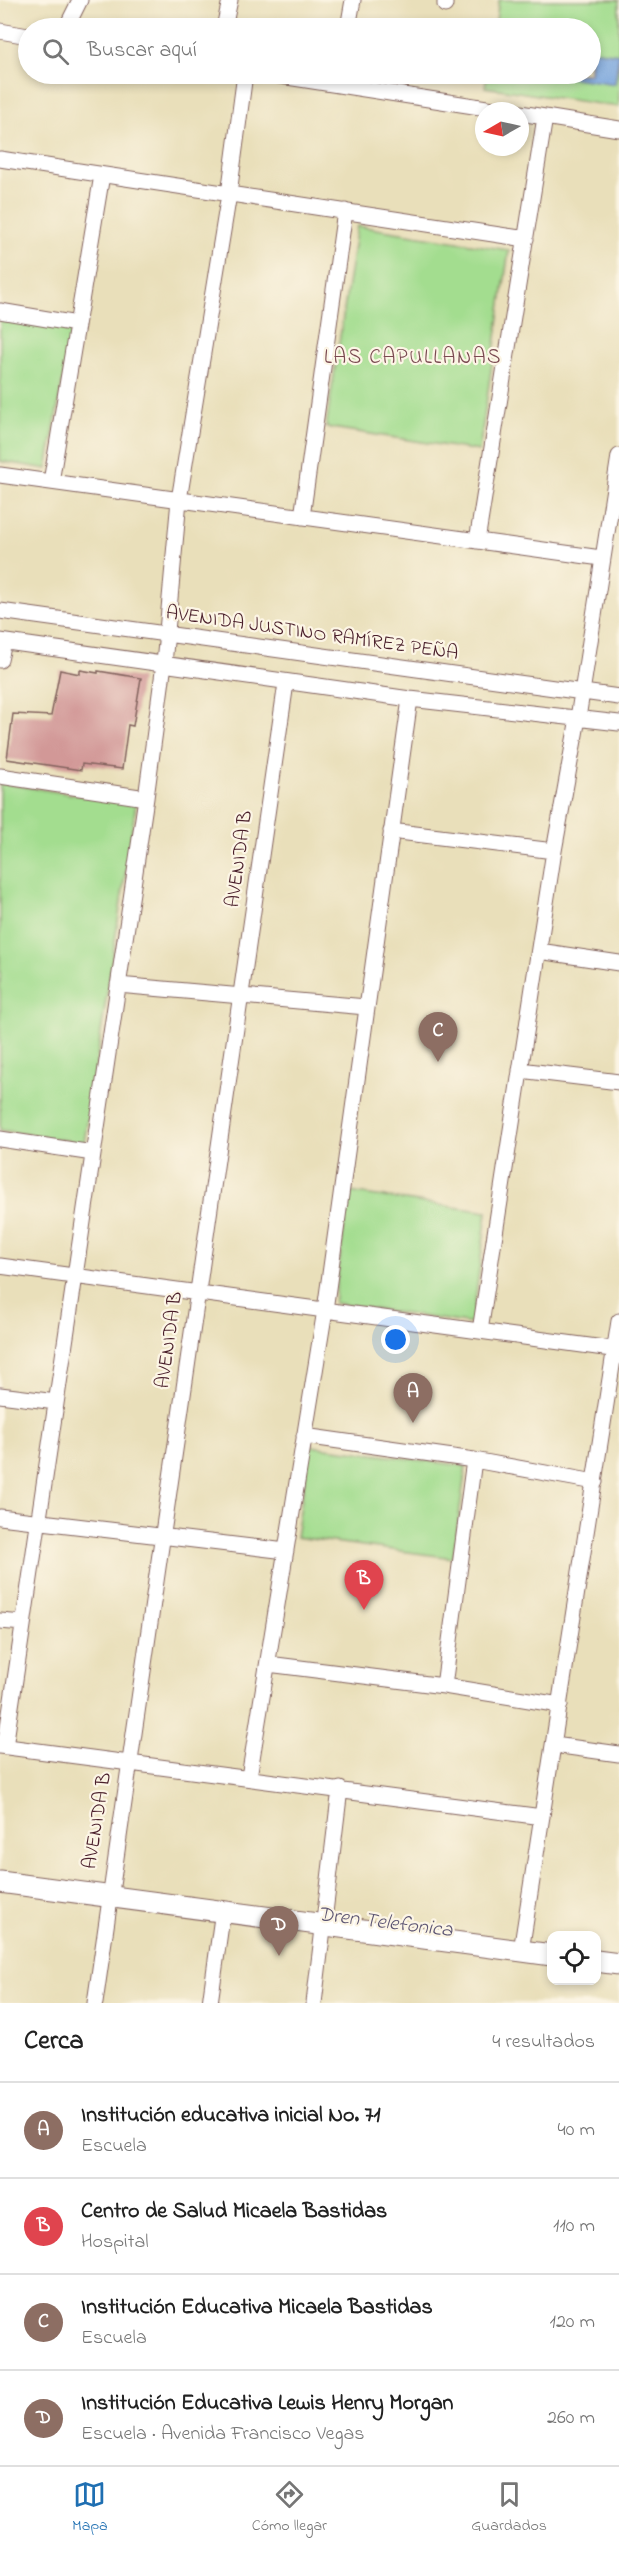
<!DOCTYPE html>
<html lang="es">
<head>
<meta charset="utf-8">
<style>
  :root { --surface:#fff; --page:#f6f6f6; --text:#222; --muted:#767676; --line:#e0e0e0; --accent:#1f6fb2 }
  body { margin:0; font-family:"Indie Flower",sans-serif; background:var(--page); color:var(--text) }
  .controls { position:absolute; right:18px; bottom:18px; display:grid; overflow:hidden; border-radius:12px; box-shadow:0 3px 9px #0003 }
  .controls button { width:54px; height:54px; display:grid; place-items:center; padding:0; border:0; border-bottom:2px solid var(--line); background:var(--surface); color:var(--text); font:30px sans-serif }
  .compass { position:absolute; left:475px; top:102px; width:54px; height:54px; border-radius:50%; background:var(--surface); box-shadow:0 3px 9px #0003; rotate:261deg }
  .you { position:absolute; left:396px; top:1340px; width:21px; height:21px; margin:-15px; border:4px solid #fff; border-radius:50%; background:#1a73e8; box-shadow:0 0 0 9px #1a73e833 }
  .badge { display:grid; place-items:center; width:39px; height:39px; border-radius:50%; background:var(--accent); color:#fff; font-size:20px; font-weight:700 }
  .pin { position:absolute; translate:-50% -50px; filter:drop-shadow(0 2px 3px #0008) }
  .pin::after { content:''; position:absolute; top:32px; width:21px; height:18px; background:inherit; clip-path:polygon(0 0,100% 0,50% 100%) }
  .list { margin:0; padding:0; list-style:none }
  h2 { display:flex; justify-content:space-between; align-items:center; height:78px; margin:0; padding:0 24px; font-size:26px }
  h2 small { font-size:20px; font-weight:400; color:var(--muted) }
  .list li { display:grid; grid-template-columns:39px 1fr auto; gap:18px; align-items:center; box-sizing:border-box; height:96px; padding:0 24px; border-top:2px solid var(--line) }
  .list b { display:block; font-size:22px; white-space:nowrap }
  .list p { margin:0; font-size:20px; white-space:nowrap; color:var(--muted) }
  .list em { font-size:20px; font-style:normal; color:var(--muted) }
  .icon { flex:none; width:33px; height:33px; fill:none; stroke:currentColor; stroke-width:2; stroke-linecap:round; stroke-linejoin:round }
  .map { position:relative; flex:none; width:619px; height:2003px; overflow:hidden }
  .search { position:absolute; background:var(--surface); box-shadow:0 3px 9px #0003; left:18px; right:18px; top:18px; height:66px; display:flex; align-items:center; gap:15px; box-sizing:border-box; padding:0 21px; border-radius:33px; color:var(--muted); font-size:22px }
  .sheet { height:462px; background:var(--surface) }
  nav { display:flex; justify-content:space-around; align-items:center; box-sizing:border-box; height:84px; border-top:2px solid var(--line); background:var(--surface); font-size:16px; color:var(--muted) }
  nav a { display:grid; justify-items:center; gap:3px }
  nav .on { color:var(--accent) }
  .map>svg:first-child { display:block }
  .green { fill:#a3dd8f; stroke:#767e5d; stroke-width:1.5 }
  .water { fill:#75a3dd; stroke:#606184; stroke-width:1.5 }
  .building { fill:#d29897 }
  .lines { fill:none; stroke-linecap:round; stroke-linejoin:round }
  .street-casing { stroke:#82625d; stroke-width:17 }
  .secondary-casing { stroke:#82625d; stroke-width:23 }
  .street { stroke:#fff; stroke-width:15 }
  .secondary { stroke:#fff; stroke-width:21 }
  .labels { text-anchor:middle; dominant-baseline:central; stroke-width:4.5; stroke-linejoin:round; paint-order:stroke }
  .street-label { font-size:20px; fill:#4a1f2b; stroke:#fcf5e5 }
  .neighbourhood-label { font-size:21px; letter-spacing:1.5px; fill:#7a4951; stroke:#fcf5e5 }
  .water-label { font-size:21px; font-style:italic; fill:#5b5472; stroke:#fcf5e5 }
</style>
</head>
<body>
<div class="map">
<svg width="619" height="2003" viewBox="0 0 619 2003">
  <rect width="100%" height="100%" fill="#fcf5e5"/>
  <filter id="ink" filterUnits="userSpaceOnUse"><feTurbulence type="fractalNoise" baseFrequency=".0167" numOctaves="2"/><feDisplacementMap in="SourceGraphic" scale="12" xChannelSelector="R" yChannelSelector="G"/><feConvolveMatrix kernelMatrix="1 2 1 2 8 2 1 2 1" color-interpolation-filters="sRGB"/></filter>
  <filter id="wash" filterUnits="userSpaceOnUse"><feTurbulence type="fractalNoise" baseFrequency=".008" numOctaves="4" result="noise"/><feDisplacementMap in="SourceGraphic" scale="24" xChannelSelector="R" yChannelSelector="G"/><feGaussianBlur stdDeviation="1.35" result="paint"/><feColorMatrix in="noise" values="0 0 0 0 0 0 0 0 0 0 0 0 0 0 0 0 0 1.4 0 .05"/><feComposite in="paint" operator="in"/></filter>
  <g filter="url(#wash)">
    <rect width="100%" height="100%" fill="#e9dfba"/>
    <!-- green -->
    <path class="green" d="M499,0H619V107L485,87L487,74H590V28H495Z
      M357,226L509,250L479,451L326,427Z
      M0,317L72,327L47,469L0,461Z
      M0,783L136,804L84,1143L0,1130Z
      M349,1192L487,1212L472,1324L334,1303Z
      M310,1446L466,1466L453,1558L296,1537Z"/>
    <!-- water -->
    <path class="water" d="M591,50L619,54L615,84L553,75L590,74Z"/>
    <g id="blocks">
      <!-- building -->
      <path class="building" d="M60,670L80,674V670L98,673V671L141,678L133,726L128,725L122,769L82,764L81,770L7,759L13,714L51,716Z"/>
    </g>
  </g>
  <g filter="url(#ink)">
    <use href="#blocks" fill-opacity="0" stroke="#82625d" stroke-width="1.5"/>
    <g class="lines">
      <defs>
        <path id="street" d="M445,5V0
          M66,28L80,0
          M224,28L230,0
          M348,28L353,0
          M0,31L28,36
          M268,74L506,111
          M520,113L619,129
          M0,159L526,239
          M0,311L77,324
          M0,475L601,558
          M51,482L102,175
          M302,517L345,211
          M477,541L545,117
          M0,611L619,697
          M0,641L410,699L619,723
          M0,660L4,642
          M0,776L146,798
          M391,831L554,851
          M539,951L619,963
          M118,985L366,1007
          M520,1070L619,1082
          M0,1139L93,1153
          M0,1266L619,1350
          M480,1331L554,851L578,718L619,456
          M0,1395L56,1402
          M304,1436L474,1460L595,1482
          M0,1517L286,1551
          M0,1621L23,1623
          M268,1664L444,1686L560,1705
          M444,1686L474,1460
          M554,1745L619,1754
          M0,1746L542,1817
          M5,1747L146,798L164,664L179,500L229,194L245,74
          M249,1777L325,1310L410,699
          M521,1951L619,1321
          M95,2003L286,683
          M210,2003L223,1910
          M314,2003L340,1789"/>
        <path id="secondary" d="M0,1882L552,1955
          M596,1961L619,1964"/>
      </defs>
      <!-- street casing -->
      <use href="#street" class="street-casing"/>
      <!-- secondary casing -->
      <use href="#secondary" class="secondary-casing"/>
      <!-- street -->
      <use href="#street" class="street"/>
      <!-- secondary -->
      <use href="#secondary" class="secondary"/>
    </g>
  </g>
  <g class="labels">
    <!-- street labels -->
    <g class="street-label">
      <text transform="translate(312 634) rotate(8)">AVENIDA JUSTINO RAMÍREZ PEÑA</text>
      <text transform="translate(240 859) rotate(-82)">AVENIDA B</text>
      <text transform="translate(170 1340) rotate(-82)">AVENIDA B</text>
      <text transform="translate(98 1821) rotate(-81)">AVENIDA B</text>
    </g>
    <!-- neighbourhood labels -->
    <g class="neighbourhood-label">
      <text x="413" y="358">LAS CAPULLANAS</text>
    </g>
    <!-- water labels -->
    <g class="water-label">
      <text transform="translate(385 1923) rotate(7)">Dren Telefonica</text>
    </g>
  </g>
</svg>
<div class="controls">
<button><svg class="icon" aria-label="locate" viewBox="0 0 24 24"><circle cx="12" cy="12" r="6"/><path d="M12 2v4M12 18v4M2 12h4M18 12h4"/></svg></button>
</div>
<svg class="compass" viewBox="-18 -18 36 36"><path d="M0-13l5 13h-10z" fill="#e53935"/><path d="M0 13l5-13h-10z" fill="#767676"/></svg>
<div class="you"></div>
<div class="pin badge" style="left:413px;top:1423px;background:#8d6e63">A</div>
<div class="pin badge" style="left:364px;top:1610px;background:#e0444e">B</div>
<div class="pin badge" style="left:438px;top:1062px;background:#8d6e63">C</div>
<div class="pin badge" style="left:279px;top:1956px;background:#8d6e63">D</div>
<div class="search"><svg class="icon" aria-label="search" viewBox="0 0 24 24"><circle cx="10" cy="10" r="6"/><path d="M15 15l6 6"/></svg>Buscar aquí</div>
</div>
<section class="sheet">
<h2>Cerca<small>4 resultados</small></h2>
<ul class="list">
<li><span class="badge" style="background:#8d6e63">A</span><div><b>Institución educativa inicial No. 71</b><p>Escuela</p></div><em>40 m</em></li>
<li><span class="badge" style="background:#e0444e">B</span><div><b>Centro de Salud Micaela Bastidas</b><p>Hospital</p></div><em>110 m</em></li>
<li><span class="badge" style="background:#8d6e63">C</span><div><b>Institución Educativa Micaela Bastidas</b><p>Escuela</p></div><em>120 m</em></li>
<li><span class="badge" style="background:#8d6e63">D</span><div><b>Institución Educativa Lewis Henry Morgan</b><p>Escuela · Avenida Francisco Vegas</p></div><em>260 m</em></li>
</ul>
</section>
<nav>
<a class="on"><svg class="icon" aria-label="map" viewBox="0 0 24 24"><path d="M3 6l6-2 6 2 6-2v14l-6 2-6-2-6 2zM9 4v14M15 6v14"/></svg>Mapa</a>
<a><svg class="icon" aria-label="directions" viewBox="0 0 24 24"><path d="M12 3l9 9-9 9-9-9zM9 14v-3h6M13 9l2 2-2 2"/></svg>Cómo llegar</a>
<a><svg class="icon" aria-label="saved" viewBox="0 0 24 24"><path d="M7 4h10v16l-5-4-5 4z"/></svg>Guardados</a>
</nav>
</body>
</html>
